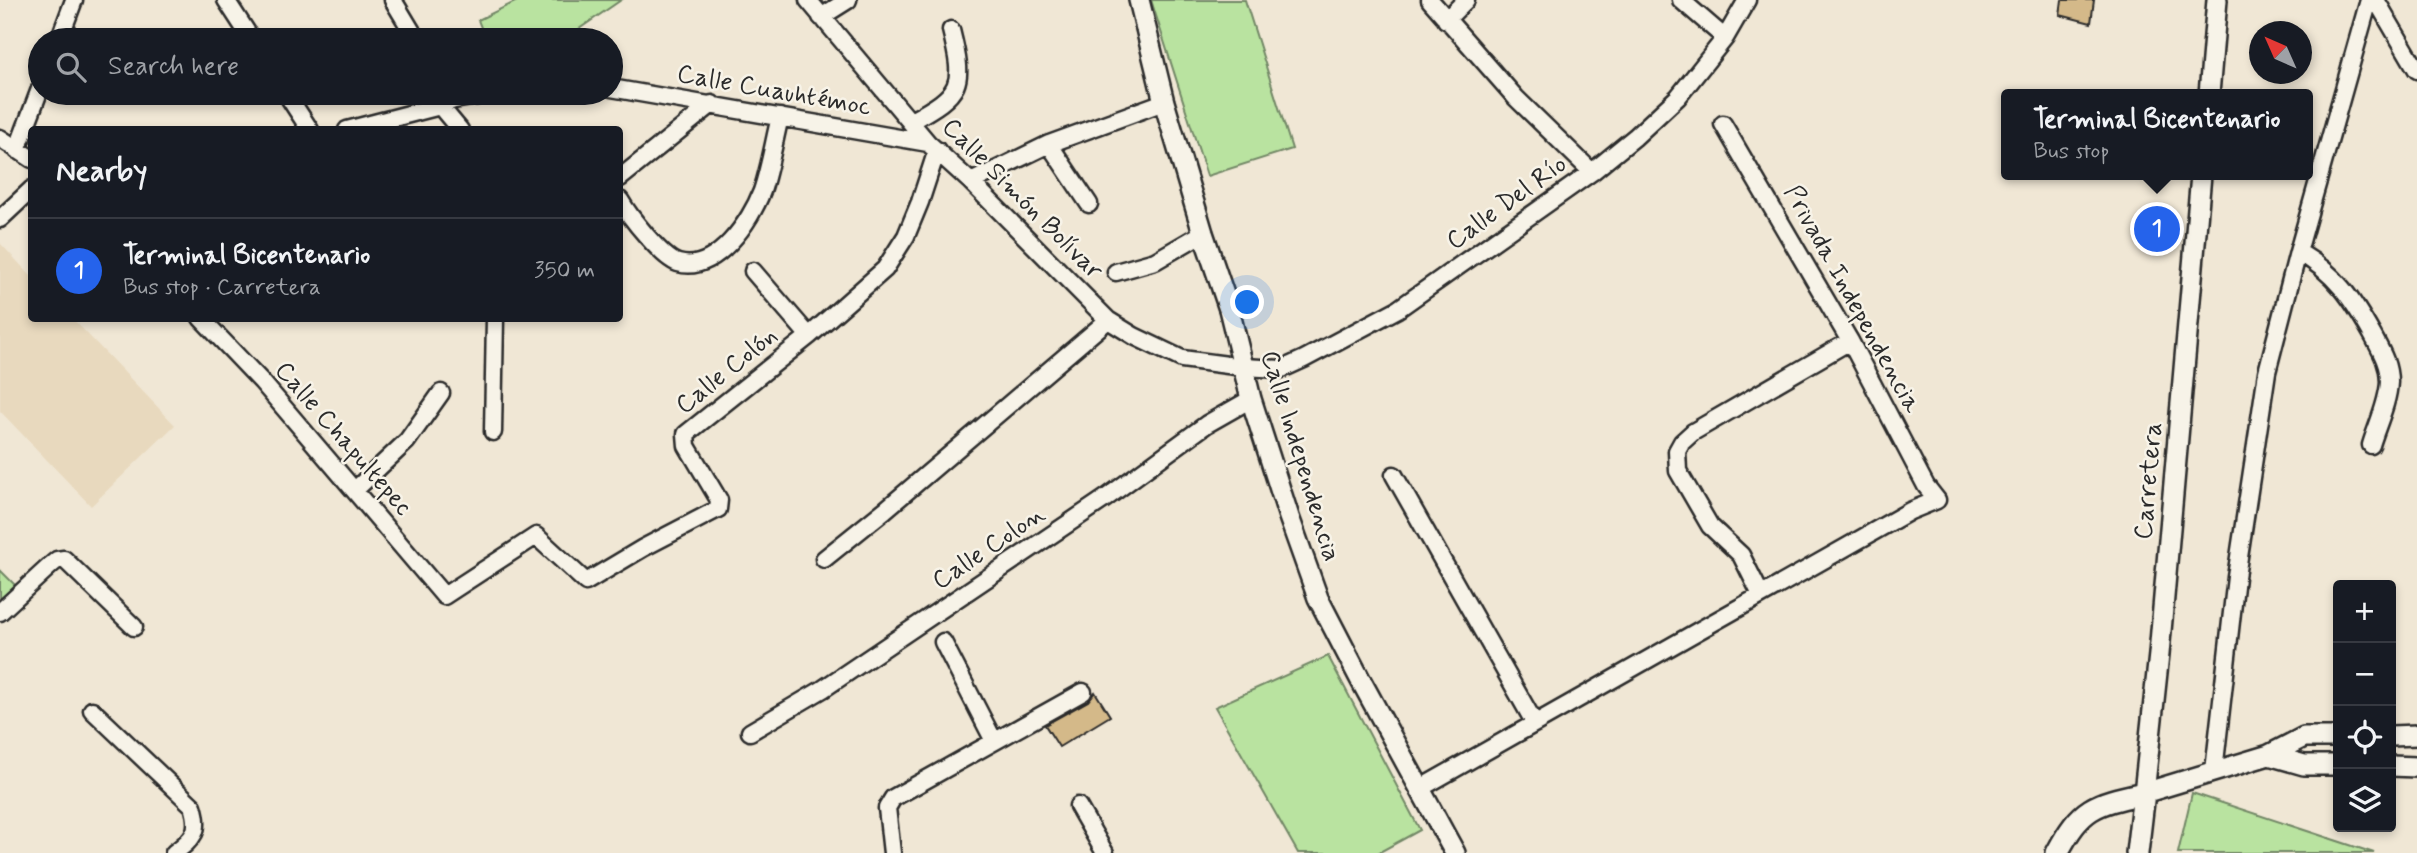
<!DOCTYPE html>
<html lang="en">
<head>
<meta charset="utf-8">
<style>
  :root { --surface:#171b24; --page:#242831; --text:#f1f3f6; --muted:#9ea1a6; --line:#363941; --accent:#2563eb }
  body { margin:0; font-family:Mynerve,sans-serif; background:var(--page); color:var(--text) }
  .controls { position:absolute; right:21px; bottom:21px; display:grid; overflow:hidden; border-radius:7px; box-shadow:0 4px 10px #0003 }
  .controls button { width:63px; height:63px; display:grid; place-items:center; padding:0; border:0; border-bottom:2px solid var(--line); background:var(--surface); color:var(--text); font:35px sans-serif }
  .compass { position:absolute; left:2249px; top:21px; width:63px; height:63px; border-radius:50%; background:var(--surface); box-shadow:0 4px 10px #0003; rotate:315deg }
  .you { position:absolute; left:1248px; top:303px; width:24px; height:24px; margin:-18px; border:5px solid #fff; border-radius:50%; background:#1a73e8; box-shadow:0 0 0 10px #1a73e833 }
  .badge { display:grid; place-items:center; width:46px; height:46px; border-radius:50%; background:var(--accent); color:#fff; font-size:23px; font-weight:700 }
  .pin { position:absolute; translate:-50% -50%; border:4px solid #fff; box-shadow:0 2px 7px #0006 }
  .popup { position:absolute; left:2001px; top:89px; width:312px; height:91px; box-sizing:border-box; display:grid; place-content:center; border-radius:7px; background:var(--surface); filter:drop-shadow(0 2px 5px #0005); font-size:23px; white-space:nowrap; color:var(--muted) }
  .popup b { font-size:26px; color:var(--text) }
  .popup::after { content:''; position:absolute; left:50%; top:100%; margin-left:-14px; border:14px solid transparent; border-top-color:var(--surface) }
  .list { margin:0; padding:0; list-style:none }
  h2 { display:flex; justify-content:space-between; align-items:center; height:91px; margin:0; padding:0 28px; font-size:30px }
  h2 small { font-size:23px; font-weight:400; color:var(--muted) }
  .list li { display:grid; grid-template-columns:46px 1fr auto; gap:21px; align-items:center; box-sizing:border-box; height:105px; padding:0 28px; border-top:2px solid var(--line) }
  .list b { display:block; font-size:26px; white-space:nowrap }
  .list p { margin:0; font-size:23px; white-space:nowrap; color:var(--muted) }
  .list em { font-size:23px; font-style:normal; color:var(--muted) }
  .icon { flex:none; width:38px; height:38px; fill:none; stroke:currentColor; stroke-width:2; stroke-linecap:round; stroke-linejoin:round }
  .map { position:relative; flex:none; width:2417px; height:853px; overflow:hidden }
  .search { position:absolute; background:var(--surface); box-shadow:0 4px 10px #0003; left:28px; top:28px; width:595px; height:77px; display:flex; align-items:center; gap:18px; box-sizing:border-box; padding:0 24px; border-radius:38px; color:var(--muted); font-size:26px }
  .panel { position:absolute; background:var(--surface); box-shadow:0 4px 10px #0003; left:28px; top:126px; width:595px; height:196px; border-radius:7px }
  .map>svg:first-child { display:block }
  .built { fill:#e8d9be }
  .green { fill:#b9e3a0; stroke:#728766; stroke-width:2 }
  .building { fill:#d4b989; stroke:#2b2b2b; stroke-width:2 }
  .lines { fill:none; stroke-linecap:round; stroke-linejoin:round }
  .minor-casing { stroke:#2b2b2b; stroke-width:21 }
  .tertiary-casing { stroke:#2b2b2b; stroke-width:24 }
  .secondary-casing { stroke:#2b2b2b; stroke-width:26 }
  .minor { stroke:#f7f3e8; stroke-width:16 }
  .tertiary { stroke:#f7f3e8; stroke-width:19 }
  .secondary { stroke:#f7f3e8; stroke-width:21 }
  .labels { text-anchor:middle; dominant-baseline:central; stroke-width:5; stroke-linejoin:round; paint-order:stroke }
  .street-label { font-size:26px; fill:#2b2b2b; stroke:#f7f3e8 }
</style>
</head>
<body>
<div class="map">
<svg width="2417" height="853" viewBox="0 0 2417 853">
  <rect width="100%" height="100%" fill="#f0e7d5"/>
  <filter id="ink" filterUnits="userSpaceOnUse"><feTurbulence type="fractalNoise" baseFrequency=".0143" numOctaves="2"/><feDisplacementMap in="SourceGraphic" scale="14" xChannelSelector="R" yChannelSelector="G"/><feConvolveMatrix kernelMatrix="1 2 1 2 8 2 1 2 1" color-interpolation-filters="sRGB"/></filter>
  <g filter="url(#ink)">
    <!-- built -->
    <path class="built" d="M0,243L31,276L32,318L73,319L175,425L91,506L0,411Z"/>
    <!-- green -->
    <path class="green" d="M519,0H621L563,40H486L478,20Z
      M1151,0H1245L1292,149L1207,176Z
      M0,570L16,586L0,601Z
      M1328,656L1420,830L1378,853H1298L1215,707Z
      M2192,793L2374,853H2178Z"/>
    <!-- building -->
    <path class="building" d="M2062,0H2094L2091,23L2060,15Z
      M1095,692L1110,716L1059,747L1045,725L1088,701Z"/>
    <g class="lines">
      <defs>
        <path id="minor" d="M226,0L252,40
          M393,0L417,40
          M808,0L928,143L971,182L1108,320L1134,336L1182,359L1243,367L1282,369L1304,359L1398,309L1592,172L1635,137L1678,97L1725,38L1747,0
          M1430,0L1516,98L1592,172
          M1681,0L1725,38
          M2376,0L2417,70
          M821,17L848,0
          M1446,20L1466,0
          M59,40L74,0
          M611,88L928,143
          M286,93L310,130
          M440,106L460,130
          M911,121C962,93 965,86 951,30
          M347,130L440,106L454,100L495,93
          M0,138L32,159
          M1049,144L1089,204
          M17,150L40,89
          M620,178L712,104
          M971,182L1049,144L1164,102
          M620,200C629,216 662,258 678,263C716,274 751,220 762,191C770,167 774,141 780,117
          M0,219L32,189
          M2298,252C2335,272 2353,300 2373,336C2381,351 2389,364 2389,382C2388,403 2377,425 2371,445
          M753,271L809,336
          M1116,272L1155,261L1203,233
          M201,318L262,382L444,596L536,536L586,582L643,548L718,509L719,500L687,446L686,434L809,336L885,269L906,236L920,202L937,150
          M493,432L495,318
          M1394,475L1534,722
          M355,490L407,441L441,393
          M824,559L885,510L1108,320
          M1761,595L1741,555L1710,526L1678,471L1677,451L1682,442L1693,432L1850,341
          M0,612L51,565L57,560L64,559L134,627
          M943,642L994,741
          M92,710L193,806C201,831 194,838 174,853
          M750,732L823,689L1106,498L1207,424L1251,399
          M2214,771L2236,577L2267,372L2298,252L2369,0
          M1419,789L1910,511L1937,500L1926,486L1850,341L1723,124
          M1078,806L1105,853
          M892,853L887,808L893,798L1083,692"/>
        <path id="tertiary" d="M1139,0L1164,102L1203,233L1229,309L1251,399L1289,517L1318,598L1360,679L1455,853
          M2209,94L2217,0
          M2201,175L2159,654L2144,793L2269,755L2304,737H2338
          M2391,736L2417,735
          M2269,755L2304,765H2338
          M2391,766L2417,767"/>
        <path id="secondary" d="M2057,853C2082,806 2094,804 2144,793L2137,853"/>
      </defs>
      <!-- minor casing -->
      <use href="#minor" class="minor-casing"/>
      <!-- tertiary casing -->
      <use href="#tertiary" class="tertiary-casing"/>
      <!-- secondary casing -->
      <use href="#secondary" class="secondary-casing"/>
      <!-- minor -->
      <use href="#minor" class="minor"/>
      <!-- tertiary -->
      <use href="#tertiary" class="tertiary"/>
      <!-- secondary -->
      <use href="#secondary" class="secondary"/>
    </g>
  </g>
  <g class="labels">
    <!-- street labels -->
    <g class="street-label">
      <text transform="translate(774 91) rotate(10)">Calle Cuauhtémoc</text>
      <text transform="translate(1022 199) rotate(45)">Calle Simón Bolívar</text>
      <text transform="translate(1507 203) rotate(-36)">Calle Del Río</text>
      <text transform="translate(1852 299) rotate(61)">Privada Independencia</text>
      <text transform="translate(727 371) rotate(-39)">Calle Colón</text>
      <text transform="translate(343 439) rotate(49)">Calle Chapultepec</text>
      <text transform="translate(1300 456) rotate(73)">Calle Independencia</text>
      <text transform="translate(2149 481) rotate(-85)">Carretera</text>
      <text transform="translate(989 548) rotate(-34)">Calle Colon</text>
    </g>
  </g>
</svg>
<div class="controls">
<button>+</button>
<button>−</button>
<button><svg class="icon" aria-label="locate" viewBox="0 0 24 24"><circle cx="12" cy="12" r="6"/><path d="M12 2v4M12 18v4M2 12h4M18 12h4"/></svg></button>
<button><svg class="icon" aria-label="layers" viewBox="0 0 24 24"><path d="M12 4l9 5-9 5-9-5zM3 14l9 5 9-5"/></svg></button>
</div>
<svg class="compass" viewBox="-18 -18 36 36"><path d="M0-13l5 13h-10z" fill="#e53935"/><path d="M0 13l5-13h-10z" fill="#9ea1a6"/></svg>
<div class="you"></div>
<div class="pin badge" style="left:2157px;top:229px">1</div>
<div class="popup"><b>Terminal Bicentenario</b>Bus stop</div>
<div class="search"><svg class="icon" aria-label="search" viewBox="0 0 24 24"><circle cx="10" cy="10" r="6"/><path d="M15 15l6 6"/></svg>Search here</div>
<section class="panel">
<h2>Nearby<small></small></h2>
<ul class="list">
<li><span class="badge">1</span><div><b>Terminal Bicentenario</b><p>Bus stop · Carretera</p></div><em>350 m</em></li>
</ul>
</section>
</div>
</body>
</html>
